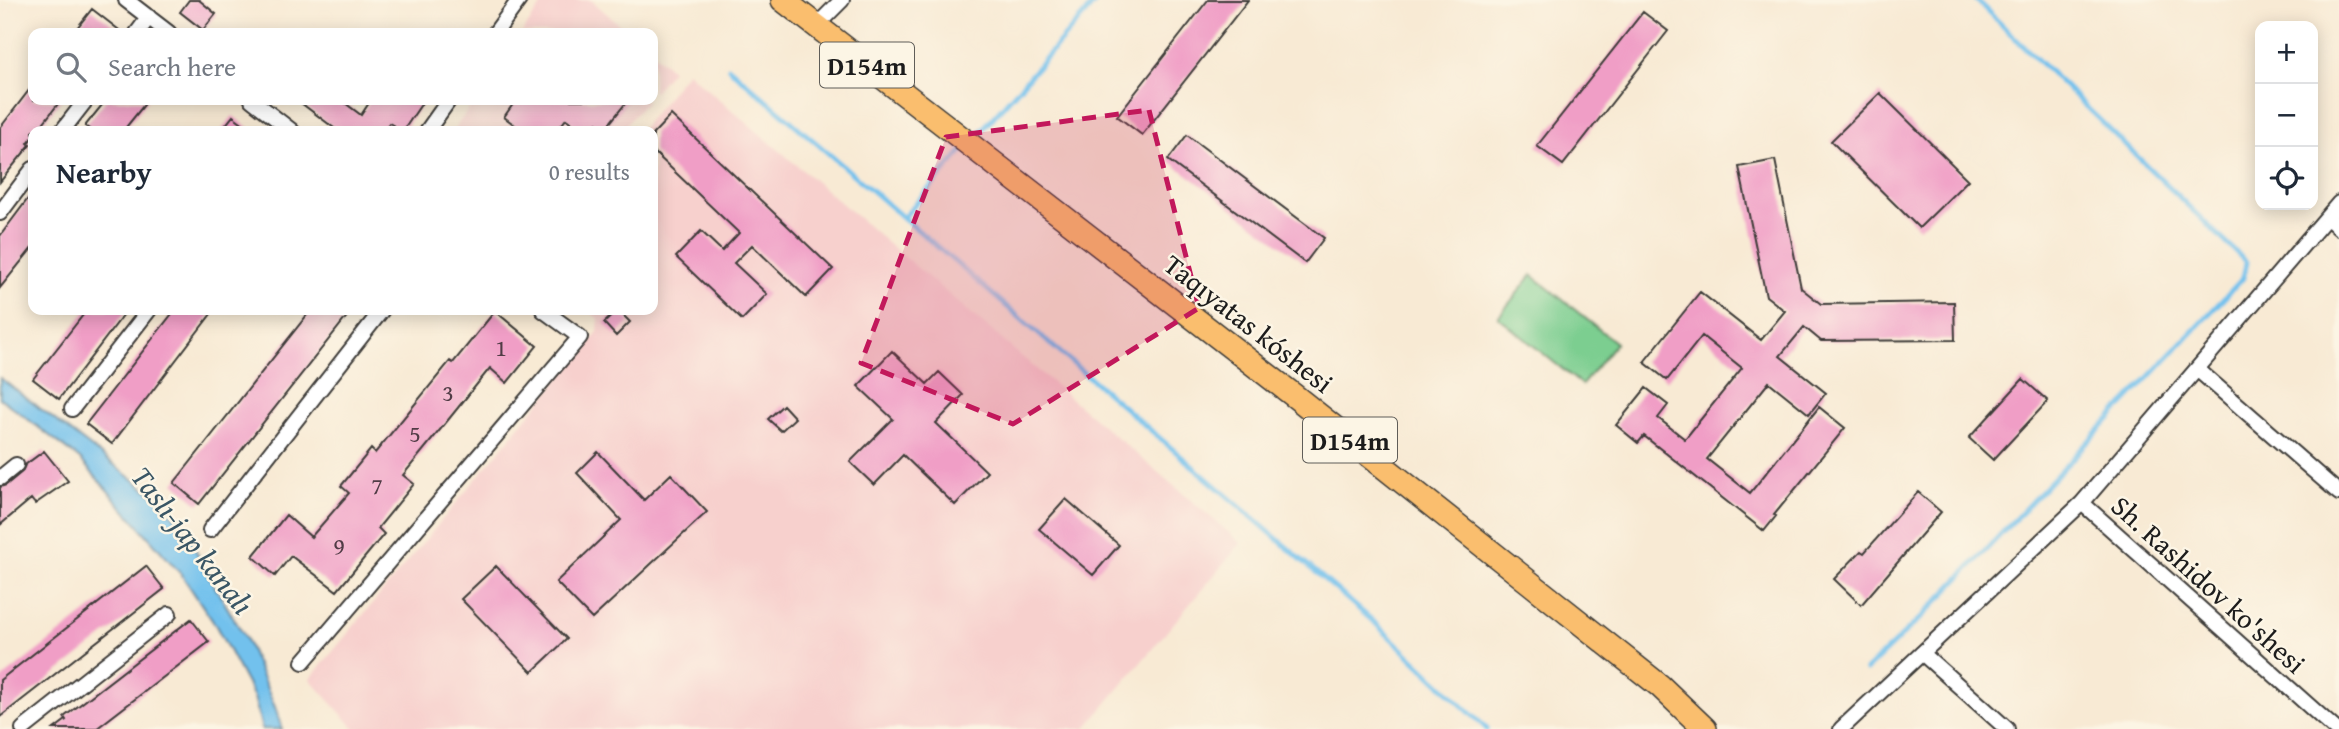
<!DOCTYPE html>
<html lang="en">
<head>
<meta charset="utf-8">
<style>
  :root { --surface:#fff; --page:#f2f2f3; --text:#1f2937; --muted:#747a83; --line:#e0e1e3 }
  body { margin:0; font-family:"Gentium Book Plus",serif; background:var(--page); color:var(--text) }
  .controls { position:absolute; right:21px; top:21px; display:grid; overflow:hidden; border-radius:14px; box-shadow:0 4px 18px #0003 }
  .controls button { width:63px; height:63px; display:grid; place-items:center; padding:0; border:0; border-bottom:2px solid var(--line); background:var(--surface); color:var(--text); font:35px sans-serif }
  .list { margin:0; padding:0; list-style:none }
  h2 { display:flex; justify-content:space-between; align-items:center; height:91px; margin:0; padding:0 28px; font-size:30px }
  h2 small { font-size:23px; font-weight:400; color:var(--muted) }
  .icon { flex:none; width:38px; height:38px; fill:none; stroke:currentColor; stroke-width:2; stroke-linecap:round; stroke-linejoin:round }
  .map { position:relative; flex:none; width:2339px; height:729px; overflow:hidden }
  .search { position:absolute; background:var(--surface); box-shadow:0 4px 18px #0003; left:28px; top:28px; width:630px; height:77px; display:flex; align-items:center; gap:18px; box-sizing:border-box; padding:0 24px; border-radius:14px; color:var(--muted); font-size:26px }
  .panel { position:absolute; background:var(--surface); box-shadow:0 4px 18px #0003; left:28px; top:126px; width:630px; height:189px; border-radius:14px }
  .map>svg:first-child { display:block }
  .built { fill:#f7d0cd }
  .green { fill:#7cce90; stroke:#4c7556; stroke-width:2 }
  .water { fill:#72c1ed; stroke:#476e84; stroke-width:2 }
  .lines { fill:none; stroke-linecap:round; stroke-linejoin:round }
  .stream { stroke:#72c1ed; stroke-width:5 }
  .building { fill:#f09ec6 }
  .street-casing { stroke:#3d3b38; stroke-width:18 }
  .primary-casing { stroke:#3d3b38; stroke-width:26 }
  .street { stroke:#fff; stroke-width:14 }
  .primary { stroke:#fabe6e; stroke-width:23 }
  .marked { fill:#c2185b; fill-opacity:0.2; stroke:#c2185b; stroke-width:5; stroke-dasharray:14 9; stroke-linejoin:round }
  .labels { text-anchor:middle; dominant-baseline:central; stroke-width:5; stroke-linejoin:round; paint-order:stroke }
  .number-label { font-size:24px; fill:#513c46 }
  .shield { fill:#fcf5e5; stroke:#5f5d58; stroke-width:2 }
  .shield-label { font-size:26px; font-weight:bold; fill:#1c1c1c }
  .street-label { font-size:28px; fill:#1c1c1c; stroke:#fcf5e5 }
  .water-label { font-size:30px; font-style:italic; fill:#3a5665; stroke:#fcf5e5 }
</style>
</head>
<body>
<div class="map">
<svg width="2339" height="729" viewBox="0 0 2339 729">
  <rect width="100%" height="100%" fill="#fcf5e5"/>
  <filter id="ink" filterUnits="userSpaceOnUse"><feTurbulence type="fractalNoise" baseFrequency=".0143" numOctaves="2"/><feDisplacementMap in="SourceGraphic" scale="14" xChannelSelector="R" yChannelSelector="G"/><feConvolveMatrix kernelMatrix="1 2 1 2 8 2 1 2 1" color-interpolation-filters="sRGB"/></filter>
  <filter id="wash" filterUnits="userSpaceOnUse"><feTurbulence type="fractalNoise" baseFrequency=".00686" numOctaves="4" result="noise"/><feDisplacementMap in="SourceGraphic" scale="28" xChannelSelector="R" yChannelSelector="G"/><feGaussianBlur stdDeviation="1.57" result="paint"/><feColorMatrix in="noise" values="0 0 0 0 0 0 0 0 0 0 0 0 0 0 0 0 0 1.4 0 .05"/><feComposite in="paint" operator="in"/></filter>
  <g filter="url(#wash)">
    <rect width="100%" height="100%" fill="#f8ead4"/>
    <!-- built -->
    <path class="built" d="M545,0H591L629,33H522Z
      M653,53L672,70L653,93Z
      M687,72L1241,543L1085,729H355L310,679L598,332L599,319L587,310H653V131H640Z
      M475,100H647L621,131H453Z"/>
    <!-- green -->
    <path class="green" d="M1532,275L1616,343L1582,385L1498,317Z"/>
    <!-- water -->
    <path class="water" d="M0,378L155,496L186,529L205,570L245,637L275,707L282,729H262L254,697L216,626L181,574L80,459L0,398Z"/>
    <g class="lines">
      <!-- stream -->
      <path class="stream" d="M729,68L1374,622L1487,729
        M973,140L1097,0
        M903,218L964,149
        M1866,670L1930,609L2243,278L2246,262L1976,0"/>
    </g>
    <g id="blocks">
      <!-- building -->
      <path class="building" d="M189,0H199L216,14L203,30L180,12Z
        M1208,0H1248L1142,135L1117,116Z
        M92,9L123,33H73Z
        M1643,12L1668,31L1563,165L1537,146Z
        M33,85V100H61L37,131H33V136L28,143L30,145L0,182V128Z
        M1880,93L1968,180L1919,228L1831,141Z
        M106,100H148L123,131H92L85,126Z
        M297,100H341L361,115L371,100H424L403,131L389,123L383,131H338Z
        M516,100H628L605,129L597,123L590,131H583L566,119L557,131H523L504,117Z
        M671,115L833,269L806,297L752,245L734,263L767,294L742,320L676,257L701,231L722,251L739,233L653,151V134Z
        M233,116L253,131H221Z
        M1187,135L1324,238L1305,263L1168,160Z
        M1775,160L1801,288L1821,304L1954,302L1955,340L1821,341L1804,327L1780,356L1826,393L1809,414L1769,382L1707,459L1750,493L1819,407L1845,428L1774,515L1776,516L1764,531L1644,436L1638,443L1616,425L1646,388L1668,405L1658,418L1685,439L1742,368L1702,336L1667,380L1644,362L1700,292L1761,340L1785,311L1766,296L1739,167Z
        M33,192V247L0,288V236Z
        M87,310H127L59,399L33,379Z
        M175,310H214L112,444L86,424Z
        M311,310H352L199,504L174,483Z
        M618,310L630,322L616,336L604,323Z
        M495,311L537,346L507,383L490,368L444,425L403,475L414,484L378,528L384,534L337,591L291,556L275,576L253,556L286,515L311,537L349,493L341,486L371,449L375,453L450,361L453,363Z
        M892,351L927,384L939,372L963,395L936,423L987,472L955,505L903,455L874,485L850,462L893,419L858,386Z
        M2023,379L2048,401L1993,460L1969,438Z
        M783,405L795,418L781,431L768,419Z
        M44,451L68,481L35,504L31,499L0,525V487L6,485L22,472L25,465Z
        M598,452L644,500L671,474L707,512L592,619L556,582L621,520L577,473Z
        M1918,492L1941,512L1861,605L1834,579L1861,551L1864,553Z
        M1066,499L1119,545L1093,575L1039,529Z
        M146,566L164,589L0,717V680Z
        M496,566L567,639L532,672L461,599Z
        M191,619L209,642L96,729H54L66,720L64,717Z"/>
    </g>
  </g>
  <g filter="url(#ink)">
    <use href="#blocks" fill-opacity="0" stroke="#3d3b38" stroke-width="2"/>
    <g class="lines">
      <defs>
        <path id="street" d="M126,0L169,33
          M816,26L842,0
          M137,33L149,17
          M495,33L519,0
          M252,100L292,131
          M62,131L86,100
          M427,131L449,100
          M0,213L33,169
          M2327,217L2339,228
          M2197,369L2339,493
          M72,409L149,310
          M0,478L16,465
          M2082,503L2335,729
          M210,530L382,310
          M1922,653L2007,729
          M303,662L580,337L543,310
          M23,729L169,614
          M1841,729L2082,503L2339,203"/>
        <path id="primary" d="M783,0L1292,394L1660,686L1705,729"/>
      </defs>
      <!-- street casing -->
      <use href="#street" class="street-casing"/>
      <!-- primary casing -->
      <use href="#primary" class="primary-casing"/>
      <!-- street -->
      <use href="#street" class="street"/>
      <!-- primary -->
      <use href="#primary" class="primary"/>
    </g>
  </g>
  <!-- marked area -->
  <path class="marked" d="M1149,110L1199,308L1013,424L861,363L946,137Z"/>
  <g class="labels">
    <!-- number labels -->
    <g class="number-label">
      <text x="501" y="347">1</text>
      <text x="448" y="392">3</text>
      <text x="415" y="433">5</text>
      <text x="377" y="485">7</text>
      <text x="339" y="545">9</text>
    </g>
    <!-- shield labels -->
    <g class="shield">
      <rect x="820" y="42.5" width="94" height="45" rx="5"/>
      <rect x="1303" y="417.5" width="94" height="45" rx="5"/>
    </g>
    <g class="shield-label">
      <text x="867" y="65">D154m</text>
      <text x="1350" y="440">D154m</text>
    </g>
    <!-- street labels -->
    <g class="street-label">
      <text transform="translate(1249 323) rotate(38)">Taqıyatas kóshesi</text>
      <text transform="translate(2209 584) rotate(42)">Sh. Rashidov ko'shesi</text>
    </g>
    <!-- water labels -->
    <g class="water-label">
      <text transform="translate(193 540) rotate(52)">Taslı-jap kanalı</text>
    </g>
  </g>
</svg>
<div class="controls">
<button>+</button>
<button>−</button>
<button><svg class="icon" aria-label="locate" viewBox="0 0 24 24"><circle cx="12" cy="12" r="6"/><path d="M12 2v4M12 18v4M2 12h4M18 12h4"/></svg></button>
</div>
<div class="search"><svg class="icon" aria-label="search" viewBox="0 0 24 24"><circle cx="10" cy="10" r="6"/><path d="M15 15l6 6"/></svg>Search here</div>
<section class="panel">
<h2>Nearby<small>0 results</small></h2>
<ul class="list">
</ul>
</section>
</div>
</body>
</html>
